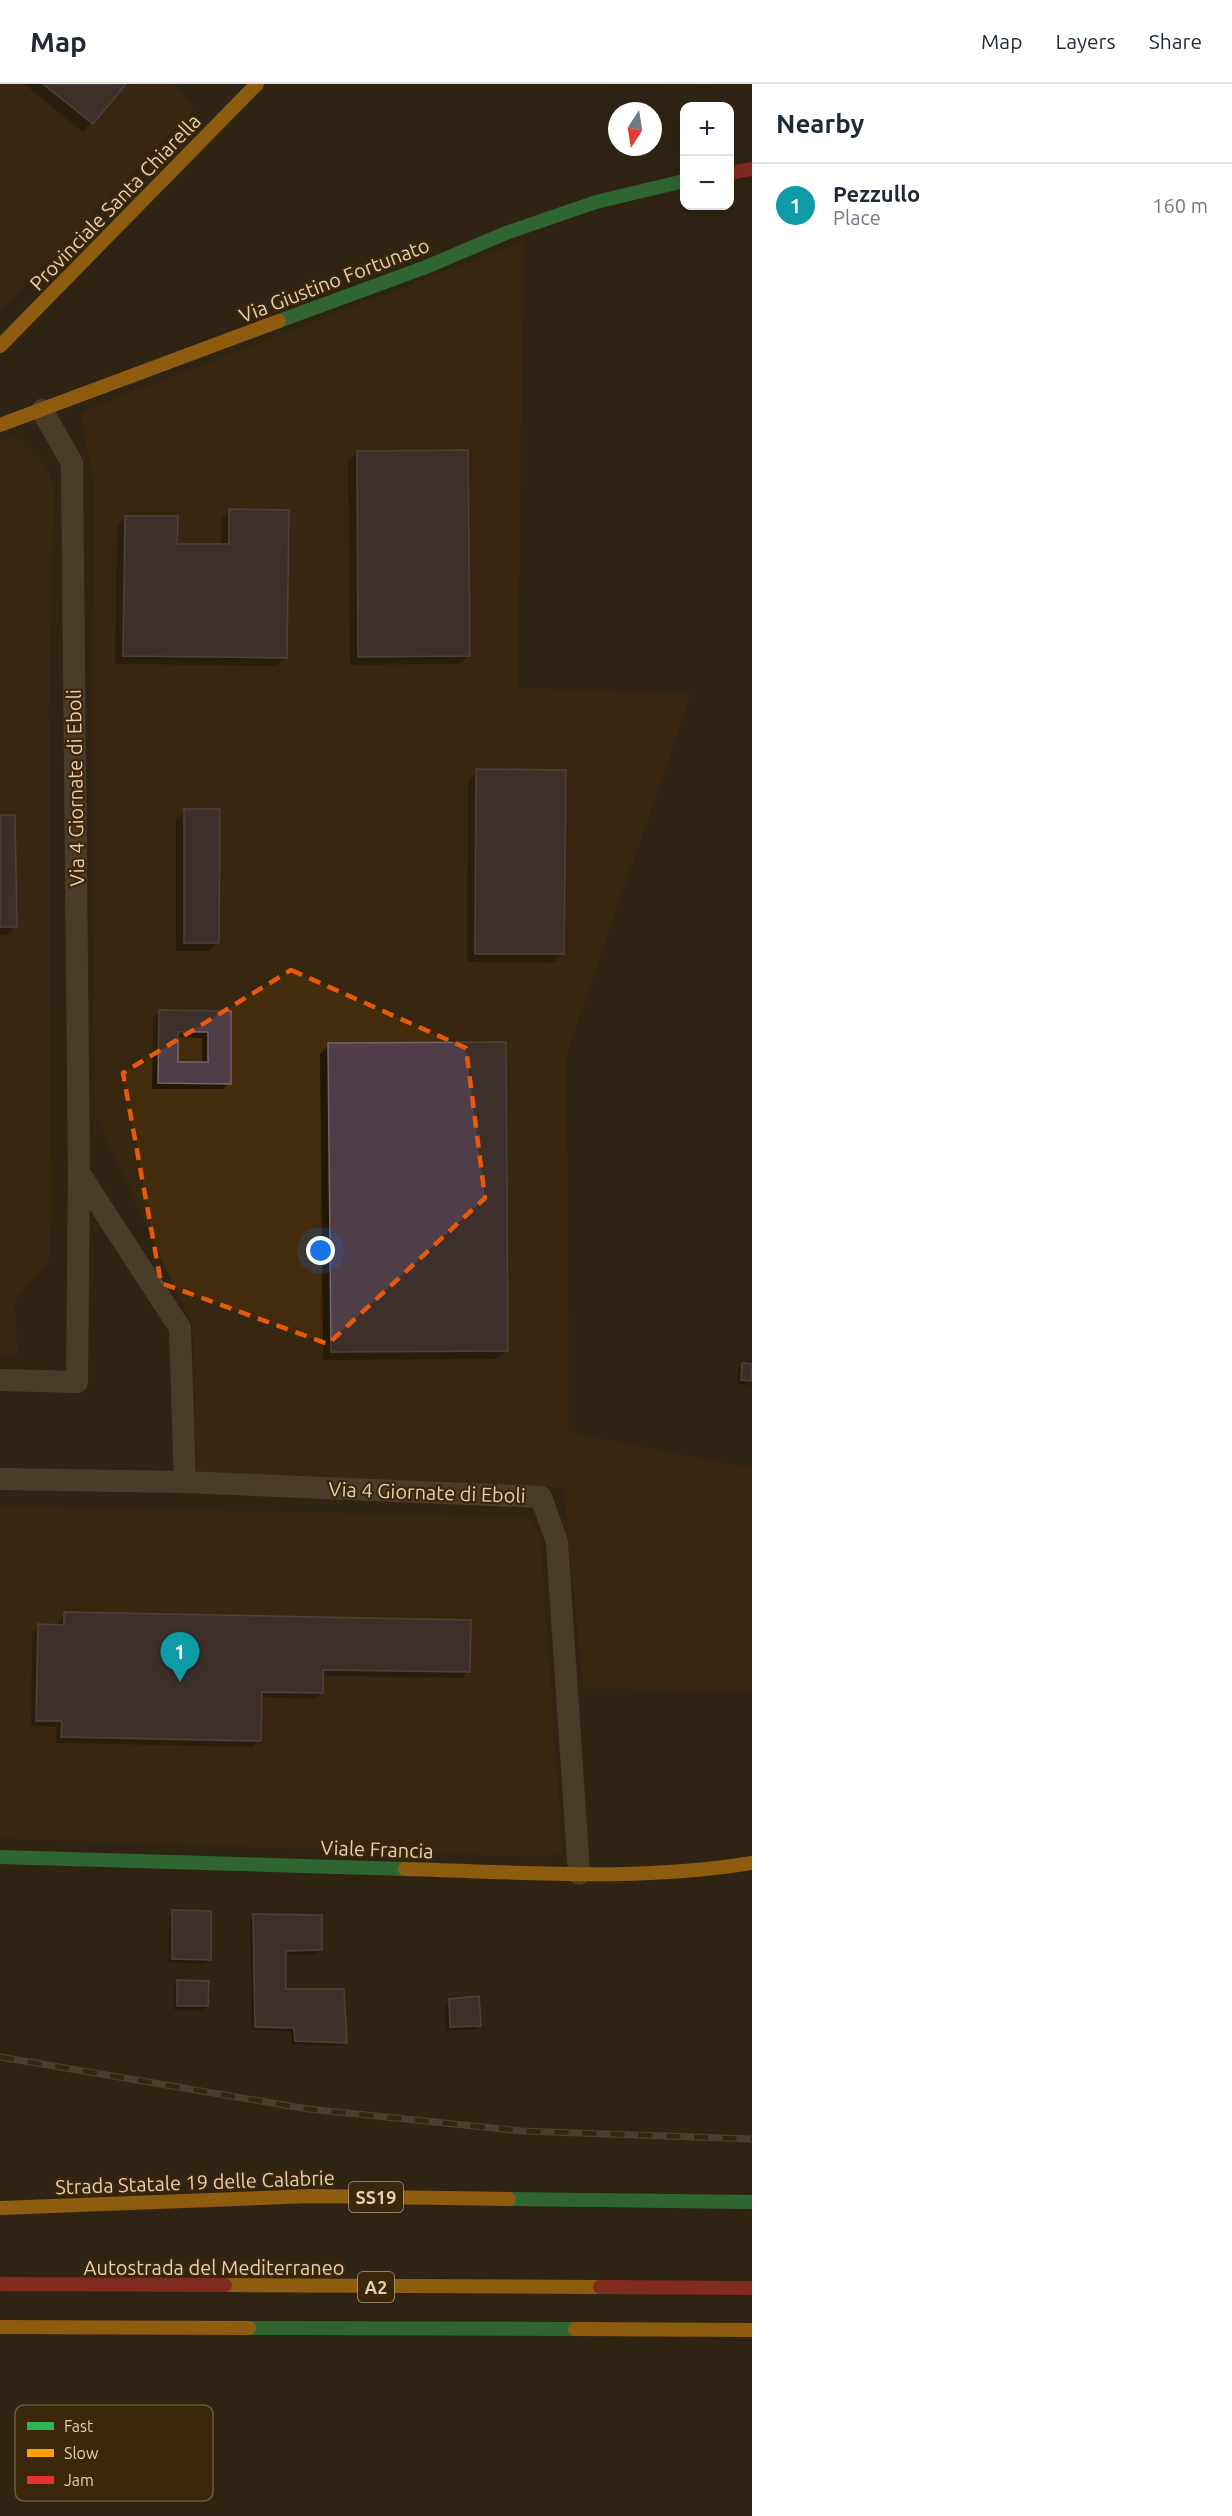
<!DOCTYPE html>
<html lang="en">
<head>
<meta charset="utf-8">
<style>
  :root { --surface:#fff; --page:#f2f2f3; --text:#1f2937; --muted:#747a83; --line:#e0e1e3; --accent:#5c5956 }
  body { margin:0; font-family:Ubuntu,sans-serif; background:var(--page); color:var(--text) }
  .controls { position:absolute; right:18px; top:18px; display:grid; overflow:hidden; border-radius:12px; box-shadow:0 6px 24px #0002 }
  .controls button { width:54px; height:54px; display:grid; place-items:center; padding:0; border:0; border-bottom:2px solid var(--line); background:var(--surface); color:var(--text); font:30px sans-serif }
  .compass { position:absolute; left:608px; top:18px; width:54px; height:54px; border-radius:50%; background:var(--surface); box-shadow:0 6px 24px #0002; rotate:192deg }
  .you { position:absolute; left:321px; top:1167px; width:21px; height:21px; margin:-15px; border:4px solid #fff; border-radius:50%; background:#1a73e8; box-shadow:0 0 0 9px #1a73e833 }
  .badge { display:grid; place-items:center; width:39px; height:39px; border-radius:50%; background:var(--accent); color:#fff; font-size:20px; font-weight:700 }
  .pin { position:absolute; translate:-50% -50px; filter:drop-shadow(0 2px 3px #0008) }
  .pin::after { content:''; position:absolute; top:32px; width:21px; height:18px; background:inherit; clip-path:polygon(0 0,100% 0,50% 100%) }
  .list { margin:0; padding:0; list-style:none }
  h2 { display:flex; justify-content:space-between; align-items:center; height:78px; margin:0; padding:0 24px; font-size:26px }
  h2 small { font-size:20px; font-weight:400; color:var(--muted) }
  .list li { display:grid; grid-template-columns:39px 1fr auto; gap:18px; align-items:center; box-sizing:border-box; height:84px; padding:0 24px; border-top:2px solid var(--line) }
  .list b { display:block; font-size:22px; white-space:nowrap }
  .list p { margin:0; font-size:20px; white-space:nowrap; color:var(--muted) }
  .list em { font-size:20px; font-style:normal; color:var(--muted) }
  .map { position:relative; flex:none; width:752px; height:2432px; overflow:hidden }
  header { display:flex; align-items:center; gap:36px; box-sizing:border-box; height:84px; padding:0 30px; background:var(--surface); border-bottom:2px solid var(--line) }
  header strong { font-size:28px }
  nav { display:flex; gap:33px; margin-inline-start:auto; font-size:21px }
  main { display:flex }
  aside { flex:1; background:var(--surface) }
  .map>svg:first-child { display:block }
  .built { fill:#422c0c }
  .shadow { fill:#0007; fill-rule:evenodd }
  .building { fill:#4f3e48; stroke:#716669; stroke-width:1.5; fill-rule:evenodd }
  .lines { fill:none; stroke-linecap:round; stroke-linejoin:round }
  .street { stroke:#695a44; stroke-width:22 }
  .fast { stroke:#30b455; stroke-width:14 }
  .slow { stroke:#ff9f0a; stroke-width:14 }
  .jam { stroke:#e5322d; stroke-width:14 }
  .rail-casing { stroke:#6a5d4c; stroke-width:7 }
  .rail { stroke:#3b2709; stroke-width:4.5; stroke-dasharray:14; stroke-linecap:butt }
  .marked { fill:none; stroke:#e8590c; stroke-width:4.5; stroke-dasharray:12 8; stroke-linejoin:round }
  .labels { text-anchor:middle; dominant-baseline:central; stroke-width:4.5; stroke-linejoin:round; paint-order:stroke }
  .shield { fill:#3b2709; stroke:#b39d81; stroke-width:1.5 }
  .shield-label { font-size:18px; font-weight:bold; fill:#e6cfb4 }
  .street-label { font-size:20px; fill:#e6cfb4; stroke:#3b2709 }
  .key { fill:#3b2709; stroke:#6e593c; stroke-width:1.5 }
  .key-label { font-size:16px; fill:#e6cfb4 }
</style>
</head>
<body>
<header>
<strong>Map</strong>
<nav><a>Map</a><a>Layers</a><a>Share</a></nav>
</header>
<main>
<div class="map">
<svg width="752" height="2432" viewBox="0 0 752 2432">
  <rect width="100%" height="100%" fill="#302514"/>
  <!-- built -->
  <path class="built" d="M0,0H175L194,24L0,227Z
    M524,157L517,604L691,610L566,971L569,1348L734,1381L752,1382V1608L583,1604L564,1403L197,1391L193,1243L94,1027L92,601L95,407L81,328Z
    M15,352L46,382L54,404L49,621L51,1132L49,1176L14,1217L18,1272H0V358Z
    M0,1422L519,1433L532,1437L540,1454L562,1758L559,1768L547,1773L0,1754Z"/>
  <!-- shadow -->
  <path class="shadow" d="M24,0H124L83,48Z
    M357,369L469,572L460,580L350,581L348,377Z
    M230,427L286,573L277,582L115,580L117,442L125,433L176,461L221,462V435Z
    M477,687L563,870L554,879L467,878L468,696Z
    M185,727L218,858L209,867H176V735Z
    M0,733L15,842L7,851H0Z
    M159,928H230L229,999L223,1005H152L153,934ZM177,953L202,954V979H177Z
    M329,961L507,1267L498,1275L323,1276L320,970Z
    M743,1281L752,1282V1301L737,1300L738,1285Z
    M65,1530L469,1587L462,1594L322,1592V1608L315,1615L260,1613L259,1656L253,1663L56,1659V1643L31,1642L32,1548L39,1542H58L59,1536Z
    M173,1828L209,1876L205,1880L168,1878L169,1832Z
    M254,1832L320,1866L316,1870L285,1871V1906L346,1958L342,1962L291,1961V1948L251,1946L250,1836Z
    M178,1898L206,1922L202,1926H174V1902Z
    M450,1916L480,1941L475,1946L446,1947L445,1920Z"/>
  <!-- building -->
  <path class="building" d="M43,0H126L93,40Z
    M468,366L470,572L358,573L357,367Z
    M229,425L289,426L287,574L123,572L125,432H178L177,460H229Z
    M476,685L566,686L564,870H475Z
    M184,725H220L219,859H184Z
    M0,731H15L17,843H0Z
    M159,926L231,927V1000L158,999ZM178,948H208V978H178Z
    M506,958L508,1267L331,1268L328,959Z
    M742,1279L752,1280V1297L741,1296Z
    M64,1528L471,1536L470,1588L323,1586V1609L262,1608L261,1657L61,1653L62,1637H36L38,1540L64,1541Z
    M172,1826L211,1827V1876L172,1875Z
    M253,1830L322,1831V1866L286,1867V1905H344L347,1959L295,1957L294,1944L255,1943Z
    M177,1896L209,1897L208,1922H177Z
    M479,1912L481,1942L450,1943L449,1915Z"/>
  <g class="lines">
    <!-- street -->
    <path class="street" d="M42,326L72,379L79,1089L180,1244L185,1398L541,1413L557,1458L579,1790
      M0,1296L77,1298L79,1089
      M0,1395L185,1398"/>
    <!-- fast -->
    <path class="fast" d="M279,237L426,183L506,149L596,118L684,97
      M0,1773L405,1785
      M509,2115L752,2118
      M249,2244L575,2245"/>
    <!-- slow -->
    <path class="slow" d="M0,262L257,0
      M0,341L279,237
      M405,1785C520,1788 639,1798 752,1779
      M0,2124L312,2112L509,2115
      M225,2201L600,2203
      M0,2243L249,2244
      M575,2245L752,2246"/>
    <!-- jam -->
    <path class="jam" d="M730,89L752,85
      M0,2200L225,2201
      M600,2203L752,2204"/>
    <defs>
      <path id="rail" d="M0,1973L308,2025L522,2047L752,2055"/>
    </defs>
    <!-- rail casing -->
    <use href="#rail" class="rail-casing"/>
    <!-- rail -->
    <use href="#rail" class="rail"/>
  </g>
  <!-- marked area -->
  <path d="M0 0H752V2432H0ZM291,886L466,964L485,1114L328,1260L161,1199L123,989Z" fill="#302514" fill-opacity=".55" fill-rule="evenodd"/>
  <path class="marked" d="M291,886L466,964L485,1114L328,1260L161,1199L123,989Z"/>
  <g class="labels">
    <!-- shield labels -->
    <g class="shield">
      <rect x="349" y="2098" width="54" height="30" rx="4.5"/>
      <rect x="358" y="2188" width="36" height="30" rx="4.5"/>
    </g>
    <g class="shield-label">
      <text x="376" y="2113">SS19</text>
      <text x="376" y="2203">A2</text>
    </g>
    <!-- street labels -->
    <g class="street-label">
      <text transform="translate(115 118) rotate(-46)">Provinciale Santa Chiarella</text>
      <text transform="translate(334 196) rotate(-21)">Via Giustino Fortunato</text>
      <text transform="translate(75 704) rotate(-91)">Via 4 Giornate di Eboli</text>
      <text transform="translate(427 1408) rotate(2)">Via 4 Giornate di Eboli</text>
      <text transform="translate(377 1765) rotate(2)">Viale Francia</text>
      <text transform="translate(195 2098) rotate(-2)">Strada Statale 19 delle Calabrie</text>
      <text x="214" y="2183">Autostrada del Mediterraneo</text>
    </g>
  </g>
  <!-- legend -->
  <rect x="15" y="2321" width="198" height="96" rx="9" class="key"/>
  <rect x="27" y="2338" width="27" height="8" fill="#30b455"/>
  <rect x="27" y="2365" width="27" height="8" fill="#ff9f0a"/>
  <rect x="27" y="2392" width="27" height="8" fill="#e5322d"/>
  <g class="key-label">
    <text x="64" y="2348">Fast</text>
    <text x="64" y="2375">Slow</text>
    <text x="64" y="2402">Jam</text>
  </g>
</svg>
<div class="controls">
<button>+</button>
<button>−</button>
</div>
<svg class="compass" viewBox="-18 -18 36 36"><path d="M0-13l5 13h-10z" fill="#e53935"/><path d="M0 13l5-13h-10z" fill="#747a83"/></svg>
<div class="you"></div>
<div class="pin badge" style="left:180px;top:1598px;background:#0f9aa8">1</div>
</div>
<aside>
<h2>Nearby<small></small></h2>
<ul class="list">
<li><span class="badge" style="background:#0f9aa8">1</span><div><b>Pezzullo</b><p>Place</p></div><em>160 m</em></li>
</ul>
</aside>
</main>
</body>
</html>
